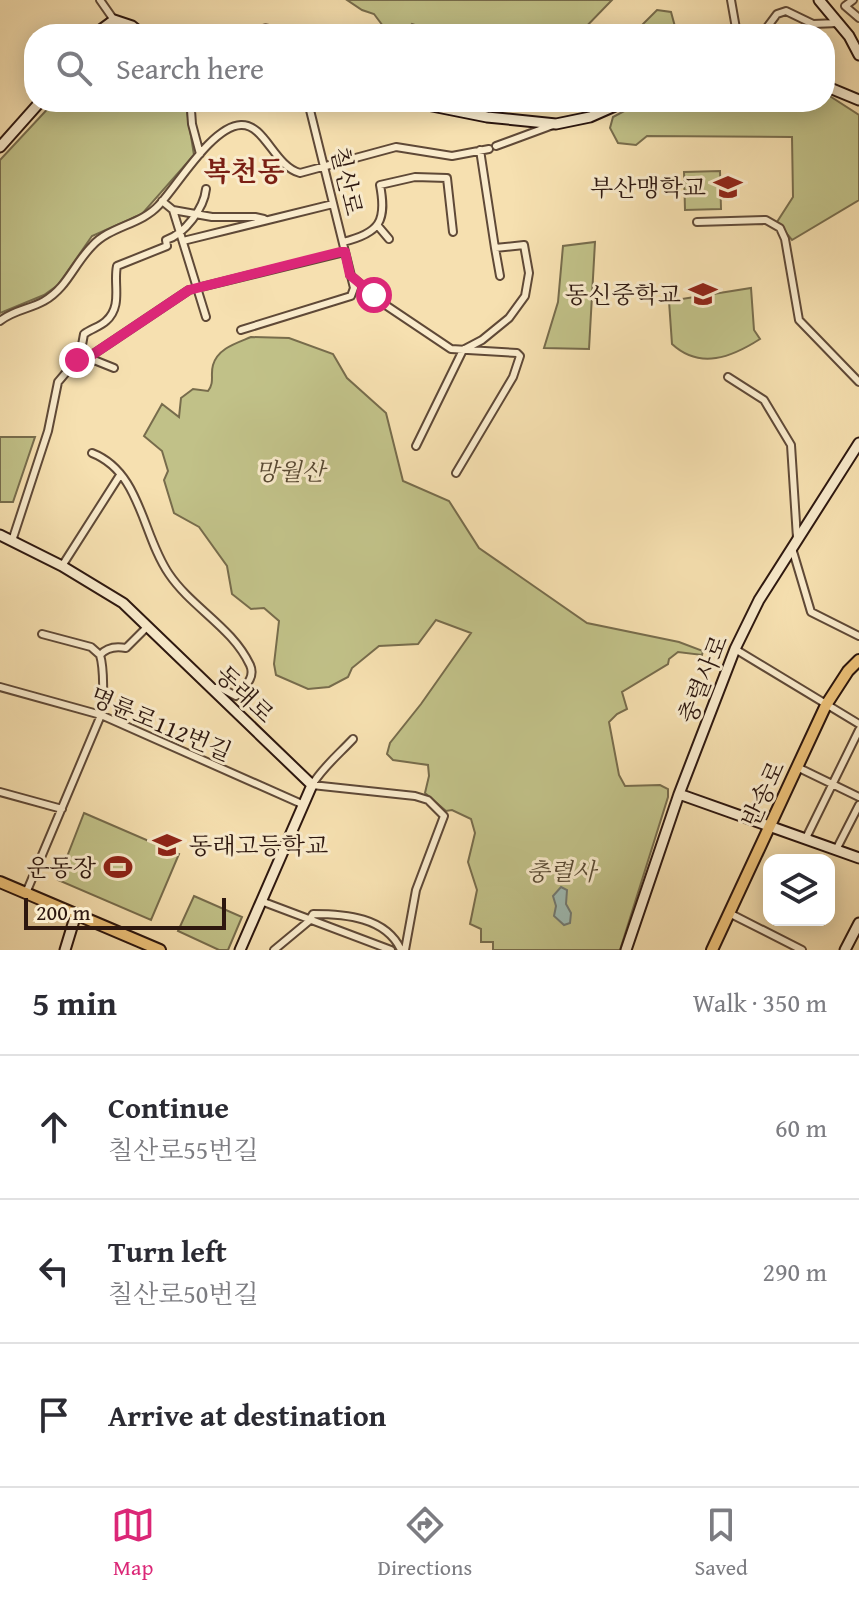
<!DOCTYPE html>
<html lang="en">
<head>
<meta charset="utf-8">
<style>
  :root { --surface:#fff; --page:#f7f7f7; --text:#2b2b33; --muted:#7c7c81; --line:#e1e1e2; --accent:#db2777 }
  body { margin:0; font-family:"Gentium Book Plus","Noto Serif KR",serif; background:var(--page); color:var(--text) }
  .controls { position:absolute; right:24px; bottom:24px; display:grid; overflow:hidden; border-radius:16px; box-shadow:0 4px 20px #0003 }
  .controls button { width:72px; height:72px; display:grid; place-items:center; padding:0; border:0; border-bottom:2px solid var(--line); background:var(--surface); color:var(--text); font:40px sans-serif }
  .scale { position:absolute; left:24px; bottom:20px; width:202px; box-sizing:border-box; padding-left:8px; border:4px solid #2d170f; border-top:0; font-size:22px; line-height:28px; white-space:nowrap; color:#2d170f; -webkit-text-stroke:6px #f9ebcc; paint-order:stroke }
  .stop { position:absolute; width:24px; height:24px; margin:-18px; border:6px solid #db2777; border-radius:50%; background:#fff }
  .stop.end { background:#db2777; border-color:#fff; box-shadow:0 2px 8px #0008 }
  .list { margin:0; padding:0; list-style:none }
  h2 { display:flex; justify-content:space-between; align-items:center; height:104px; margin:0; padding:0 32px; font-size:34px }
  h2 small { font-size:26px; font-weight:400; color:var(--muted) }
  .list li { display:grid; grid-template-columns:52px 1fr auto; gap:24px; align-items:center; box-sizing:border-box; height:144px; padding:0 32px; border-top:2px solid var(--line) }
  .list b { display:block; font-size:30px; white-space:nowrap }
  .list p { margin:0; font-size:26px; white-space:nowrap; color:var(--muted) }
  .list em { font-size:26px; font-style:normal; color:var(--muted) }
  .icon { flex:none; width:44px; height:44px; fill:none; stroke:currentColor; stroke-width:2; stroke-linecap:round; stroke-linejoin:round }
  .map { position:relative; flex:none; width:859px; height:950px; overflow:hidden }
  .search { position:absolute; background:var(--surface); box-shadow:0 4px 20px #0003; left:24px; right:24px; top:24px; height:88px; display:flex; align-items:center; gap:20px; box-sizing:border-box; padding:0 28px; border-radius:32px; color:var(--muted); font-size:30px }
  .sheet { height:536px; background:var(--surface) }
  nav { display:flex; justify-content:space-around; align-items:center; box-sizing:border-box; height:112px; border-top:2px solid var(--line); background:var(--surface); font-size:22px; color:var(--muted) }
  nav a { display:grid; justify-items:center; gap:4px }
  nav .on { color:var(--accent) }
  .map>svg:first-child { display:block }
  .green { fill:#c1c188; stroke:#776c4c; stroke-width:2 }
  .water { fill:#9ebbb4; stroke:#717972; stroke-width:2 }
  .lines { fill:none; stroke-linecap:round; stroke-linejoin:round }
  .street-casing { stroke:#5f4937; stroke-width:10 }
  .secondary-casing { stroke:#2d170f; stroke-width:13 }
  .primary-casing { stroke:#2d170f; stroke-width:14 }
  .street { stroke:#f9ebcc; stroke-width:6 }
  .secondary { stroke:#f9ebcc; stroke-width:9 }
  .primary { stroke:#ebc078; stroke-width:10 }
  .route { stroke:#db2777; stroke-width:10 }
  .labels { text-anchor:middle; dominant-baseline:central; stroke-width:6; stroke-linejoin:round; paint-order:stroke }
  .street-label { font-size:24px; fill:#2d170f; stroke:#f9ebcc }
  .poi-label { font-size:24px; fill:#2d170f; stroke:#f9ebcc; text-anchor:end }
  .park-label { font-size:24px; font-style:italic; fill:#594a33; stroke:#f9ebcc }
  .quarter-label { font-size:28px; font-weight:bold; fill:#7a1f14; stroke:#f9ebcc }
</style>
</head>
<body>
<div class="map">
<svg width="859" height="950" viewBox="0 0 859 950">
  <rect width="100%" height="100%" fill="#f6e0b0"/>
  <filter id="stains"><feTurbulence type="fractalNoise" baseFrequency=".0025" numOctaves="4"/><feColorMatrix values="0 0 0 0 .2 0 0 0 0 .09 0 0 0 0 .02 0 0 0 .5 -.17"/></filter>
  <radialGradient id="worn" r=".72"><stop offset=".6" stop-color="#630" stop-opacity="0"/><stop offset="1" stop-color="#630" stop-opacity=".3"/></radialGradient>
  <!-- green -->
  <path class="green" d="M347,0H612L579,34H427L421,27L412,24L403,34H389L374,14L362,10Z
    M657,10L671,12L677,34H633Z
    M825,93L859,115V200L792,240L777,222L793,197L792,137L647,136L636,145L618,143L610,128L613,117L641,102H825Z
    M54,102H165V108L187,111L194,155L142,214L92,236L58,285L44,295L0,313V160Z
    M720,171L721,209L685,210L684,172Z
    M595,242L589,349L544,348L558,302L563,246Z
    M751,288L754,330L760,339C732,357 700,370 672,344L669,301Z
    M251,337L289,338L333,354L347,378L386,413L403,481L449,501L479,548L587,623L679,642L703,651L702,655L678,652L669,659L668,664L622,692L627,709L617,714L609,722L619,775L625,786L660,785L668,789V797L620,950H493V942H481V929L470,924L477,890L468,862L475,833L471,819L452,810L446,811L425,793L429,776L428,765L393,760L387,754L390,743L421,704L471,633L436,620L418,644L379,646L352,668L348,677L329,687L308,689L276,675L274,664L279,621L264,608L251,609L232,594L227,566L199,527L174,513L164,480L168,471L162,451L144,436L162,404L179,417L181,398L193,389L208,391C215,382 210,375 213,365C218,348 237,343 251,337Z
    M0,437H35L13,502H0Z
    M84,813L179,854L151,920L58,880Z
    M194,896L242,917L228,950H219L178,931Z"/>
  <!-- water -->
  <path class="water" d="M561,887L567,890L566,904L571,913L570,923L564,925L554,916L556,906L553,896Z"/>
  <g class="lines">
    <defs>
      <path id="street" d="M100,0L114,20
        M731,0L737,34
        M853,0L845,6L859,18
        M762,34L777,14L786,11L813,24L838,23
        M496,146L553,125
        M200,154L192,124L191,110L201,102
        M162,201L173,210L206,317
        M173,210L212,217H255L264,219
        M697,222L766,220L780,228L785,239L799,320L859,382
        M378,226L389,239
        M183,241L333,204
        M343,242C380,233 387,221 380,185L415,177L447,178L453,232
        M495,248L500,276
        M350,275L381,302L451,349L517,353L520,356L513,377L456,473
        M0,321C13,310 30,309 44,301C67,288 74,264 92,246C110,226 141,225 159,205C178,185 212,126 241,125C265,124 274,166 300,173L396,147L452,156L489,149
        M241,330L351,296L354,288L308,102
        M89,358L114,368
        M77,360L86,359L189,290L345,252
        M728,377L764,400L791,445L797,538
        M416,446L463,350L482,340L509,318L525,296L529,273L524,245L495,248L480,150
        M92,453C141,472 142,535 169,574C192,608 232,627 250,665C256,678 244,687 236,696L221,688H213
        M12,541L48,431L58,382L80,356L84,334C91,329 101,326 106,321C123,306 113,284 117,266L167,246L166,240C185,234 204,208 206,189
        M792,548L811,612L859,636
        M62,566L120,475
        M42,634L91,647L100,655
        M735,649L859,724
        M0,687L101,715L304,805
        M353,739C338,755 323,767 312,785L415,796L428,800L444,816L416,890L405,950
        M797,767L859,797
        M0,792L62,809
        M806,838L859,730
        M836,850L859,805
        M26,893L101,715C104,701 104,668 100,655C107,647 116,646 126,648L147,627
        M261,901L391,950
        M729,913L802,950
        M274,950L309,921L313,914C345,914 386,917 401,950"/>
      <path id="secondary" d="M819,0L849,36L859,55
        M95,34L114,20L132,26L142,34
        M256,34L265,30L292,34
        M825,86L859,100
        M412,102L487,117L556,124L590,117L624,102
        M0,147L40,102
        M0,535L62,566L123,603L312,785L240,950
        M679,794L859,858
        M65,950L76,914
        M626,950L679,794L735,649L759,600L859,443
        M845,950L859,923"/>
      <path id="primary" d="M0,882L160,950
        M712,950L826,705L848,671L859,660"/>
    </defs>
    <!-- street casing -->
    <use href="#street" class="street-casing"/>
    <!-- secondary casing -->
    <use href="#secondary" class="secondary-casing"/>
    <!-- primary casing -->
    <use href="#primary" class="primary-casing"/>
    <!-- street -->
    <use href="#street" class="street"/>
    <!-- secondary -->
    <use href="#secondary" class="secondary"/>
    <!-- primary -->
    <use href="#primary" class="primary"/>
  </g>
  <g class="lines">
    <!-- route -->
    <path class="route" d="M77,360L86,359L189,290L340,252H345L350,275L374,295"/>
  </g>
  <!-- icons -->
  <defs>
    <symbol id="school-bare" viewBox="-9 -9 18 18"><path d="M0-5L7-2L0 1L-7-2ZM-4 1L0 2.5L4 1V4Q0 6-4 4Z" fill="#8f2418" stroke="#f9ebcc" stroke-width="2.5" paint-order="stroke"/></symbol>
    <symbol id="stadium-bare" viewBox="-9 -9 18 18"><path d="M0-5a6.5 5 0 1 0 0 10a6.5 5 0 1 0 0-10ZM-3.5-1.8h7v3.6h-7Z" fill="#8f2418" stroke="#f9ebcc" stroke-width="2.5" paint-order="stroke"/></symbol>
  </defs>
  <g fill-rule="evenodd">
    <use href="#school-bare" x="708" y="167" width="40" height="40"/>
    <use href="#school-bare" x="683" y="274" width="40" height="40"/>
    <use href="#school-bare" x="147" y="825" width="40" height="40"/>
    <use href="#stadium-bare" x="98" y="847" width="40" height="40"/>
  </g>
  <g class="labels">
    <!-- street labels -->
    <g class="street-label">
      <text transform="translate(347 181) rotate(77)">칠산로</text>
      <text transform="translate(703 679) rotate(-68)">충렬사로</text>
      <text transform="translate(245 694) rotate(44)">동래로</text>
      <text transform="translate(161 724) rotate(23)">명륜로112번길</text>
      <text transform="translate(763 794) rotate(-65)">반송로</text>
    </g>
    <!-- poi labels -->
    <g class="poi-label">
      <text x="706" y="187">부산맹학교</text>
      <text x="681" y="294">동신중학교</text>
      <text x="189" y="845" text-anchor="start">동래고등학교</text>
      <text x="96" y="867">운동장</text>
    </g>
    <!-- park labels -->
    <g class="park-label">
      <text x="290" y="471">망월산</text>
      <text x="561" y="871">충렬사</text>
    </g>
    <!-- quarter labels -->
    <g class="quarter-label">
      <text x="244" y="170">복천동</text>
    </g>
  </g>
  <rect width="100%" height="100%" filter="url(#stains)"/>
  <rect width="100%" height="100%" fill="url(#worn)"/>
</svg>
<div class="controls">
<button><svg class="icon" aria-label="layers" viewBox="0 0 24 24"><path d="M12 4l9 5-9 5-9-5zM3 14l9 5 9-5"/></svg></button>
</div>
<div class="scale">200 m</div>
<div class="stop" style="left:374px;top:295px"></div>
<div class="stop end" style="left:77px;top:360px"></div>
<div class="search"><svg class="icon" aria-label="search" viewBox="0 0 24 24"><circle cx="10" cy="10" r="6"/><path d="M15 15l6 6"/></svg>Search here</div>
</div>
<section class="sheet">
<h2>5 min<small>Walk · 350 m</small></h2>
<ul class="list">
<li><svg class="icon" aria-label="ahead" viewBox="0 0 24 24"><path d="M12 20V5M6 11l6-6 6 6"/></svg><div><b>Continue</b><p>칠산로55번길</p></div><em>60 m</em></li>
<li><svg class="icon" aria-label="left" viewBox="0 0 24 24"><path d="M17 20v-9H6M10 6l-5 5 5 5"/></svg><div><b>Turn left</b><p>칠산로50번길</p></div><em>290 m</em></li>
<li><svg class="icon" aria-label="arrive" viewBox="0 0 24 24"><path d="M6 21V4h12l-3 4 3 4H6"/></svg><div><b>Arrive at destination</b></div></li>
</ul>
</section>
<nav>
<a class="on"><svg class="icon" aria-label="map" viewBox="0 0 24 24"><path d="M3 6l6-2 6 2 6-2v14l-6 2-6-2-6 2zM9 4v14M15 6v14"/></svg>Map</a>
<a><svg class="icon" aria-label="directions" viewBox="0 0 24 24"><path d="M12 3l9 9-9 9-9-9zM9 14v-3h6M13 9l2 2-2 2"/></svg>Directions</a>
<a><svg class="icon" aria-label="saved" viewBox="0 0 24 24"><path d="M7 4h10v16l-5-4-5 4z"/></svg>Saved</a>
</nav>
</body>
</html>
